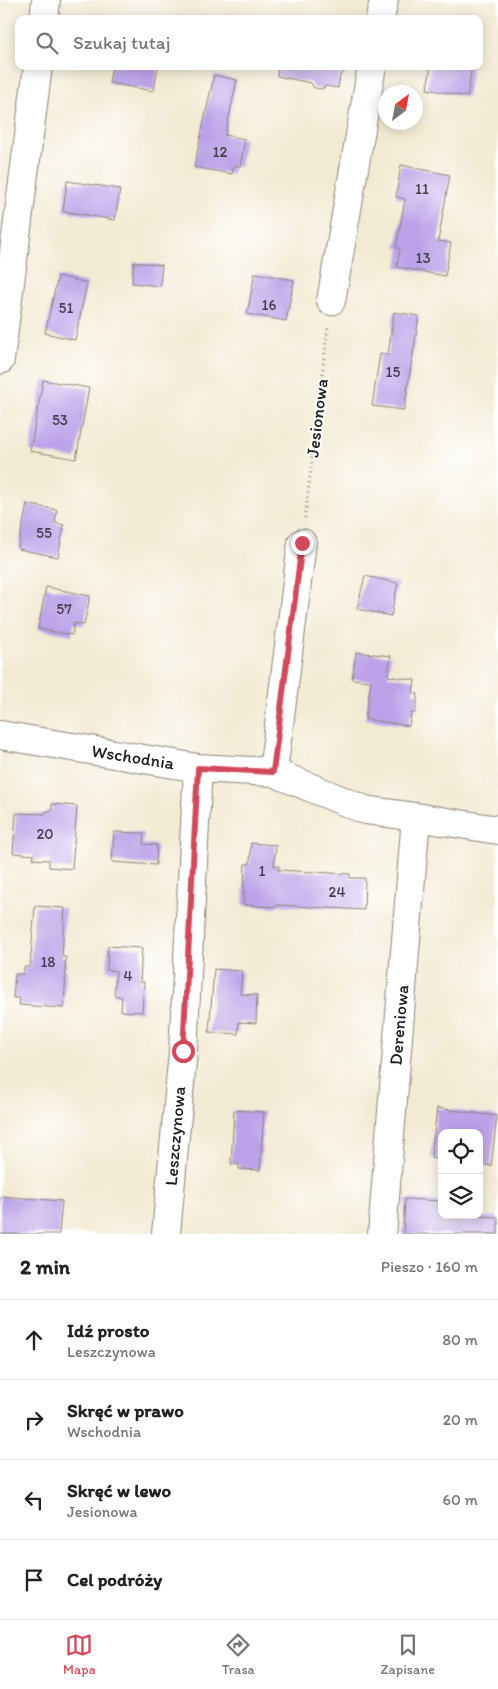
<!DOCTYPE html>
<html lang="pl">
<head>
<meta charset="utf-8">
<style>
  :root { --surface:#fff; --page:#f2f2f2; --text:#222; --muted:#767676; --line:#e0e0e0; --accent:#d1495b }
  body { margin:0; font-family:Itim,sans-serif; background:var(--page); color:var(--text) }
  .controls { position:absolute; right:15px; bottom:15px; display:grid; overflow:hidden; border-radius:10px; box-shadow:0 2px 12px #0003 }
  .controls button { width:45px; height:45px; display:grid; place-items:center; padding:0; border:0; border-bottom:1px solid var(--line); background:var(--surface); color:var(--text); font:25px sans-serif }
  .compass { position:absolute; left:378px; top:85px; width:45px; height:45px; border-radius:50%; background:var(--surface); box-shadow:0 2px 12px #0003; rotate:32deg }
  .stop { position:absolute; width:15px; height:15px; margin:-11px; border:4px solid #d1495b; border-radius:50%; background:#fff }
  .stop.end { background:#d1495b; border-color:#fff; box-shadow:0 1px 5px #0008 }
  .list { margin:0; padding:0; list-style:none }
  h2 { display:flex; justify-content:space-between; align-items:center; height:65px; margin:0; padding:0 20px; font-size:21px }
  h2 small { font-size:16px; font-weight:400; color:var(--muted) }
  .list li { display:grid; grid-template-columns:32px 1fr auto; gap:15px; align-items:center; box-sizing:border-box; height:80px; padding:0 20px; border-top:1px solid var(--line) }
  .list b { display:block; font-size:19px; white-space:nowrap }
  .list p { margin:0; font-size:16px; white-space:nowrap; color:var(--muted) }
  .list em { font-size:16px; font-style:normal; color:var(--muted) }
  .icon { flex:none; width:28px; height:28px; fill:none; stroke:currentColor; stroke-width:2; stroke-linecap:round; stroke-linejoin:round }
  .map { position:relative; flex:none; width:498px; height:1234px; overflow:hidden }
  .search { position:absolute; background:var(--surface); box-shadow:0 2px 12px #0003; left:15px; right:15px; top:15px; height:55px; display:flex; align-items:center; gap:12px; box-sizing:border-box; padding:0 18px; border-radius:10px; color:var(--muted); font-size:19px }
  .sheet { height:385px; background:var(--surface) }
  nav { display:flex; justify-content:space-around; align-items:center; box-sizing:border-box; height:70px; border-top:1px solid var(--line); background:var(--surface); font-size:14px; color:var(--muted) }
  nav a { display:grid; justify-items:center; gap:2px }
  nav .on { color:var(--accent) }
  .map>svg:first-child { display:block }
  .building { fill:#bca1e8 }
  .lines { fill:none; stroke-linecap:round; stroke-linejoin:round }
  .minor-casing { stroke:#888378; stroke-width:30 }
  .path { stroke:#888378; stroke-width:3; stroke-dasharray:1 4; stroke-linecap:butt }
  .minor { stroke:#fff; stroke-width:28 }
  .route { stroke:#d1495b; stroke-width:6 }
  .labels { text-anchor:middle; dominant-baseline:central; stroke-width:4; stroke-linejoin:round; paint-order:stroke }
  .number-label { font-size:15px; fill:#443d4f }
  .street-label { font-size:18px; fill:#1c1c1c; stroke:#fff }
</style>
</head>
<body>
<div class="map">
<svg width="498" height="1234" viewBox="0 0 498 1234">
  <rect width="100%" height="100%" fill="#fff"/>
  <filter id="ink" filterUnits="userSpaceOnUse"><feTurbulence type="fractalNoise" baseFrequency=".02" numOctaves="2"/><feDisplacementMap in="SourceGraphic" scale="10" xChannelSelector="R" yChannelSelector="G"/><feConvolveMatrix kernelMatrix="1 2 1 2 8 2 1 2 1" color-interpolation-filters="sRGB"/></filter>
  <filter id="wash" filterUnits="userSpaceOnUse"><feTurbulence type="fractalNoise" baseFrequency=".0096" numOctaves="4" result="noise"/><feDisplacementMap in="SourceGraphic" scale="20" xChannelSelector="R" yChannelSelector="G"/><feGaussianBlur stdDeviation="1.12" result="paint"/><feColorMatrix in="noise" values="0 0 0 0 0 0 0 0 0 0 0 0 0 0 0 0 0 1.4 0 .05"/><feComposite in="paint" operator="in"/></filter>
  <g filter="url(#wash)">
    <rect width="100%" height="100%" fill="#f3ead3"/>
    <g id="blocks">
      <!-- building -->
      <path class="building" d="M112,66H158L154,91L109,83Z
        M278,66H352L340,75L338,88L326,86L322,89L314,88L311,83L277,76Z
        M431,66H472L467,97L427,89Z
        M214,75L237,80L225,135L245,139L240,167L234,165L232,174L194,167Z
        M401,165L450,175L438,241L451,243L445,276L397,267L400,248H396L405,199L396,197Z
        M67,181L120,189L115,220L63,211Z
        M134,262L162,265L160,286L132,283Z
        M255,273L294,280L286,321L247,314Z
        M58,276L87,283L75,340L45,333Z
        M394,312L419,316L404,410L372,406L380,354L388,355Z
        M43,380L89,388L76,459L30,451Z
        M27,504L57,510L55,523L64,525L58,557L18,549Z
        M365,576L398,583L391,616L357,609Z
        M46,587L90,596L84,625L74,623L72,635L38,629Z
        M356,652L391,656L388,676L415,680L413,693L418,694L415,713H411L409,726L365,719L371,681L352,679Z
        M52,804L77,806L72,869L49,867V860L33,859L34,855L13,853L16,813L45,814L46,811H52Z
        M114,832L144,833L143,844L157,845L156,865L112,862Z
        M251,843L276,845L274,866H279L278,870L350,874V878H365L364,910L277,905L276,907L243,905L245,864H250Z
        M35,906L65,908L62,957H66L65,970H66L64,1008L19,1005L20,998H13L15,974H23L24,967H30Z
        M108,946L142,948L140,982H144L142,1012L121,1011L122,997L114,995L116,971L107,970Z
        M214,969L242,971L240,994L257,995L256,1023L239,1022L238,1034L209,1032Z
        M437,1108L497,1116L491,1166L479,1164V1133H442V1160L431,1158Z
        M234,1110L264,1112L260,1170L239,1169V1164H231Z
        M0,1196L62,1201L59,1234H0Z
        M405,1199L442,1201V1215L498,1217V1234H403Z"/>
    </g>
  </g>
  <g filter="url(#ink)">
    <use href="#blocks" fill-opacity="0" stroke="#888378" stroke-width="1"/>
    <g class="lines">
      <defs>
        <path id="minor" d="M44,19L46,0
          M380,19L384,0
          M331,301L372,66
          M0,360L38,66
          M0,735L198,768L273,772L365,810L416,817L498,830
          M273,772L302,543
          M166,1234L183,1051L198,768
          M382,1234L416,817"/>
      </defs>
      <!-- minor casing -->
      <use href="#minor" class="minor-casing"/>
      <!-- path -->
      <path class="path" d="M305,518L328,326"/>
      <!-- minor -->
      <use href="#minor" class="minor"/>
    </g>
  </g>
  <g class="lines" filter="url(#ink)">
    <!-- route -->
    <path class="route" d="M183,1051L198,768L273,772L302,543"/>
  </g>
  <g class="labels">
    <!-- number labels -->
    <g class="number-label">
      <text x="220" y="152">12</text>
      <text x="422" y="189">11</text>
      <text x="423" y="258">13</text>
      <text x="269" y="305">16</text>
      <text x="66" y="308">51</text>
      <text x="393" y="372">15</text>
      <text x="60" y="420">53</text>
      <text x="44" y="533">55</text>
      <text x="64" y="609">57</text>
      <text x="45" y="834">20</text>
      <text x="262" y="871">1</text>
      <text x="337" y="892">24</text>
      <text x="48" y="962">18</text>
      <text x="128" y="976">4</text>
    </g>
    <!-- street labels -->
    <g class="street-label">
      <text transform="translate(317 418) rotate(-83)">Jesionowa</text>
      <text transform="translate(133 757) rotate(9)">Wschodnia</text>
      <text transform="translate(399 1025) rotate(-85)">Dereniowa</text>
      <text transform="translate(175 1136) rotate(-85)">Leszczynowa</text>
    </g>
  </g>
</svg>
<div class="controls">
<button><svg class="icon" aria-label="locate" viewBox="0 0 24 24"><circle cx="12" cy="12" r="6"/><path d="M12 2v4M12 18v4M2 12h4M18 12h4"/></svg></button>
<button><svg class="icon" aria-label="layers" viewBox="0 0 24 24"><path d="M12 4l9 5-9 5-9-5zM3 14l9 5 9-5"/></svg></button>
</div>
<svg class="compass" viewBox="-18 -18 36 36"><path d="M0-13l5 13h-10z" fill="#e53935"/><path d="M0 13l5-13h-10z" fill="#767676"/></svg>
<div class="stop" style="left:183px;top:1051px"></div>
<div class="stop end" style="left:302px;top:543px"></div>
<div class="search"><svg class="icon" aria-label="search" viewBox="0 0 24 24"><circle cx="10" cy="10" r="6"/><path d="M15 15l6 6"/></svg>Szukaj tutaj</div>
</div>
<section class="sheet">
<h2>2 min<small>Pieszo · 160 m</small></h2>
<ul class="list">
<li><svg class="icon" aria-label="ahead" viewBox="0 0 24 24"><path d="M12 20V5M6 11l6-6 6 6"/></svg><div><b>Idź prosto</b><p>Leszczynowa</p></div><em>80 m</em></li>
<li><svg class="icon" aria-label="right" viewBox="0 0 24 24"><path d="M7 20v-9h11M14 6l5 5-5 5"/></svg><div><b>Skręć w prawo</b><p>Wschodnia</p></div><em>20 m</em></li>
<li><svg class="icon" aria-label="left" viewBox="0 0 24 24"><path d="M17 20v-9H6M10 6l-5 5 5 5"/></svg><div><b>Skręć w lewo</b><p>Jesionowa</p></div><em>60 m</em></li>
<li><svg class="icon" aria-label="arrive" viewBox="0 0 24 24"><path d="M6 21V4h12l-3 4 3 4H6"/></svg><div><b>Cel podróży</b></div></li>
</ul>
</section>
<nav>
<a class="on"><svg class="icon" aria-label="map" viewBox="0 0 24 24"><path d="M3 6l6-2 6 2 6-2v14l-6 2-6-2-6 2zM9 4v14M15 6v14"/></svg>Mapa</a>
<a><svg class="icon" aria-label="directions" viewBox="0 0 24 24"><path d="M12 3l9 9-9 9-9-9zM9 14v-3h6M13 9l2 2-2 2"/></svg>Trasa</a>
<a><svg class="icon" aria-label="saved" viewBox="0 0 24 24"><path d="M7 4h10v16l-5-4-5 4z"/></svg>Zapisane</a>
</nav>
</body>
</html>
